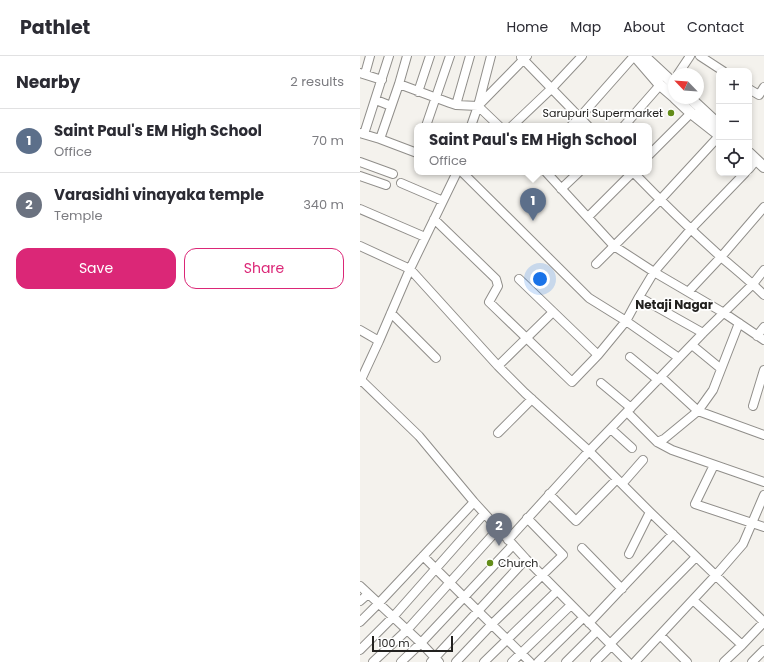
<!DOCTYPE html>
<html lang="en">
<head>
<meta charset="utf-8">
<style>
  :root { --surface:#fff; --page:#f2f2f3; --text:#2b2b33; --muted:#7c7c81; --line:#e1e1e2; --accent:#db2777 }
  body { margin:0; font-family:Poppins,sans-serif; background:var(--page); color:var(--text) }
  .controls { position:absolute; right:12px; top:12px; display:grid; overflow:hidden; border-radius:8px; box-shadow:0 2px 6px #0003 }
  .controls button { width:36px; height:36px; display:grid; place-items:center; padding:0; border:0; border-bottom:1px solid var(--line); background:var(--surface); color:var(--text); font:20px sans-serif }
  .compass { position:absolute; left:308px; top:12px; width:36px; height:36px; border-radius:50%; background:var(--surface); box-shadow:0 2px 6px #0003; rotate:295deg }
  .scale { position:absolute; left:12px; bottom:10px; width:81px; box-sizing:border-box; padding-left:4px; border:2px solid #22211f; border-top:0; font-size:11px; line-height:14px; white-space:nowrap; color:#22211f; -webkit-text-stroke:3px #fff; paint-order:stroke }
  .you { position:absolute; left:180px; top:223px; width:14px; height:14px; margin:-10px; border:3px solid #fff; border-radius:50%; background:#1a73e8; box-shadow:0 0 0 6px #1a73e833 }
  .badge { display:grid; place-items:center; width:26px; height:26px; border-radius:50%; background:var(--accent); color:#fff; font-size:13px; font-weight:700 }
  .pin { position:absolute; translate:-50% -33px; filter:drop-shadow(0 1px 2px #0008) }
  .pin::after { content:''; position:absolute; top:21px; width:14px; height:12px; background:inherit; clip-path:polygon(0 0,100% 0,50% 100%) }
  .popup { position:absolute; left:54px; top:67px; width:238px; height:52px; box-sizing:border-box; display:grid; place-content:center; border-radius:8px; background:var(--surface); filter:drop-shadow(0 1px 3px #0005); font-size:13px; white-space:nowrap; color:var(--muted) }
  .popup b { font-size:15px; color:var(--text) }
  .popup::after { content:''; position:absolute; left:50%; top:100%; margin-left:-8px; border:8px solid transparent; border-top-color:var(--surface) }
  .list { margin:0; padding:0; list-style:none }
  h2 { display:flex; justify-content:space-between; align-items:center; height:52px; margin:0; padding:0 16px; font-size:17px }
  h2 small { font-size:13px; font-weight:400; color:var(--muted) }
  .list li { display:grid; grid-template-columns:26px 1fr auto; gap:12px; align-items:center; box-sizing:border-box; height:64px; padding:0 16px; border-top:1px solid var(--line) }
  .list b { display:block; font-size:15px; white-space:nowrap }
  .list p { margin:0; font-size:13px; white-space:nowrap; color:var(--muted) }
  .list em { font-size:13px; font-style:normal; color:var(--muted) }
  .actions { display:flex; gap:8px; padding:12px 16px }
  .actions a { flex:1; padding:9px 0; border:1px solid var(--accent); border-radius:12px; text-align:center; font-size:14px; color:var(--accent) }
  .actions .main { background:var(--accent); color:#fff }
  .icon { flex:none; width:22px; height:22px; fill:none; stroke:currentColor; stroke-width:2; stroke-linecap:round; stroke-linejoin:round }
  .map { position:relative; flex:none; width:404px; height:606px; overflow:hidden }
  header { display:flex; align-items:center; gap:24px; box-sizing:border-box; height:56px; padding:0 20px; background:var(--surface); border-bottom:1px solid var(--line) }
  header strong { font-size:19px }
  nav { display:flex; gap:22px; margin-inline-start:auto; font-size:14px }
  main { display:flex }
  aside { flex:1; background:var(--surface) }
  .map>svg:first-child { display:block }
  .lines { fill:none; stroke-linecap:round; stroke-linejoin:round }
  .minor-casing { stroke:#908e8a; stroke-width:10 }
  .major-casing { stroke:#908e8a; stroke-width:12 }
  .minor { stroke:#fff; stroke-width:8 }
  .major { stroke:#fff; stroke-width:10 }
  .poi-dot { fill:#638c19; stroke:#fff; stroke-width:1.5 }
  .labels { text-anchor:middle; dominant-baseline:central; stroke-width:3.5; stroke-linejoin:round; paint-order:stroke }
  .poi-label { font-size:11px; fill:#22211f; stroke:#fff; text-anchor:end }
  .neighbourhood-label { font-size:12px; font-weight:bold; fill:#22211f; stroke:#fff }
</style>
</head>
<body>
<header>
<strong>Pathlet</strong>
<nav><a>Home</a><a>Map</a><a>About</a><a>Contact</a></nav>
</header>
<main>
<aside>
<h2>Nearby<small>2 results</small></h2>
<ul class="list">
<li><span class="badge" style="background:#5c6f8a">1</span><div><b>Saint Paul's EM High School</b><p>Office</p></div><em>70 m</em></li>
<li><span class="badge" style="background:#6b7280">2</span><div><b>Varasidhi vinayaka temple</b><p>Temple</p></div><em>340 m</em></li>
</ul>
<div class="actions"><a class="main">Save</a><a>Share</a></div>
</aside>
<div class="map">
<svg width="404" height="606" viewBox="0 0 404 606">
  <rect width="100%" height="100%" fill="#f4f2ed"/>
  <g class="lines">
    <defs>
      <path id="minor" d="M340,0L363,15
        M161,1L228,70
        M0,17L22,24
        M5,18L10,0
        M318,18L330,0
        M39,28L90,47L96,49L118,50L131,0
        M389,33L399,39L404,31
        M58,36L70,0
        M16,44L31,50
        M96,49L110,0
        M66,70L90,0
        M111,70L118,50
        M139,70L118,50L167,0
        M152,70L192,32L222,0
        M211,70L220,61L274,0
        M264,70L300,29
        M0,77L20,83L57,97
        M4,78L29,0
        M20,83L39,28L47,0
        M289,99L331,57
        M0,106L33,118
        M389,113L393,108
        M102,116L229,242L266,265L319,302
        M186,116L254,190L294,216L364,257L404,284
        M273,116C301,145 330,173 361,201C375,213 390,225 404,239
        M0,120L26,129
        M41,127L83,145
        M201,133L219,116
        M0,153L65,181
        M228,161L273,116
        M74,163L136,223L138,230L129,246L212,326L238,299
        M0,190L50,213L138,310L165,337L229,395L290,456L404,566
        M236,208L300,144L359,80
        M159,223L238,299L266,265L279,241L294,216L331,173L385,117
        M329,235L361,201L404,151
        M279,241L343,277
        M31,257L76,302
        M0,274L19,285
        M397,280L404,271
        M332,289L360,312
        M270,301L298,324
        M138,310L193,256
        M301,321L338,355L404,379
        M1,324L59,380L114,446L166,503L268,606
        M0,326L19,285L50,213L97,116
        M241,327L271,352
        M393,350L404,314
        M267,356L297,386L312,394L404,426
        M251,373L272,392
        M138,377L172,343
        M297,386L304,383L338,355L353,334L379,267
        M354,409L335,448L404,471
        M262,428L283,404
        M189,438L216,465L257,423
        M148,484L229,395L343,277L393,228L404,214
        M222,492L262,533
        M269,498L290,456
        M63,500L118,555L170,606
        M0,530L61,587L79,606
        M333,544L382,589
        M0,545L8,538
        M0,566L19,547L114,446
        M229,567L313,478
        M300,579L327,606
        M250,588L336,501
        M0,594L33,561L124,458
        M13,606L47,574L138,473
        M41,606L61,587L153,489
        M71,606L166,503
        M96,606L132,568L203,499L167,462
        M124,606L197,535
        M152,606L211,549
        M178,606L223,562
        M206,606L237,575
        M235,606L251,590
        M275,606L356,519L383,488L404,439
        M364,606L382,589L404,566
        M392,606L404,594"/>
      <path id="major" d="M275,0L300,29L314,41
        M284,0L314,28
        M315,42L331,57L359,79
        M330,42L359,69
        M389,97L404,111"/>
    </defs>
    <!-- minor casing -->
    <use href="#minor" class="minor-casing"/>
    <!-- major casing -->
    <use href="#major" class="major-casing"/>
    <!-- minor -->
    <use href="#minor" class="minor"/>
    <!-- major -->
    <use href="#major" class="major"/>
  </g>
  <!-- markers -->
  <g class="poi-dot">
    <circle cx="311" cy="57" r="4"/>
    <circle cx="130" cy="507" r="4"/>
  </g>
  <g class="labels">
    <!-- poi labels -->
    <g class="poi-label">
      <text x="303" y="57">Sarupuri Supermarket</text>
      <text x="138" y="507" text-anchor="start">Church</text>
    </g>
    <!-- neighbourhood labels -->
    <g class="neighbourhood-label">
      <text x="314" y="248">Netaji Nagar</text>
    </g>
  </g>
</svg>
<div class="controls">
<button>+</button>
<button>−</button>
<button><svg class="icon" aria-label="locate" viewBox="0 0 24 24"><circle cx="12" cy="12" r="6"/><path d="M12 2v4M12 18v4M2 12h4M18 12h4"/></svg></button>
</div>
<svg class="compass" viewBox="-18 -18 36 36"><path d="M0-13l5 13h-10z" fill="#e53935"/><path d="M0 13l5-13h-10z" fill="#7c7c81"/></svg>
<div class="scale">100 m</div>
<div class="you"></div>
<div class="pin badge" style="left:173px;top:165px;background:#5c6f8a">1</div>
<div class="popup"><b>Saint Paul's EM High School</b>Office</div>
<div class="pin badge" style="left:139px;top:490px;background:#6b7280">2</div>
</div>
</main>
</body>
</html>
